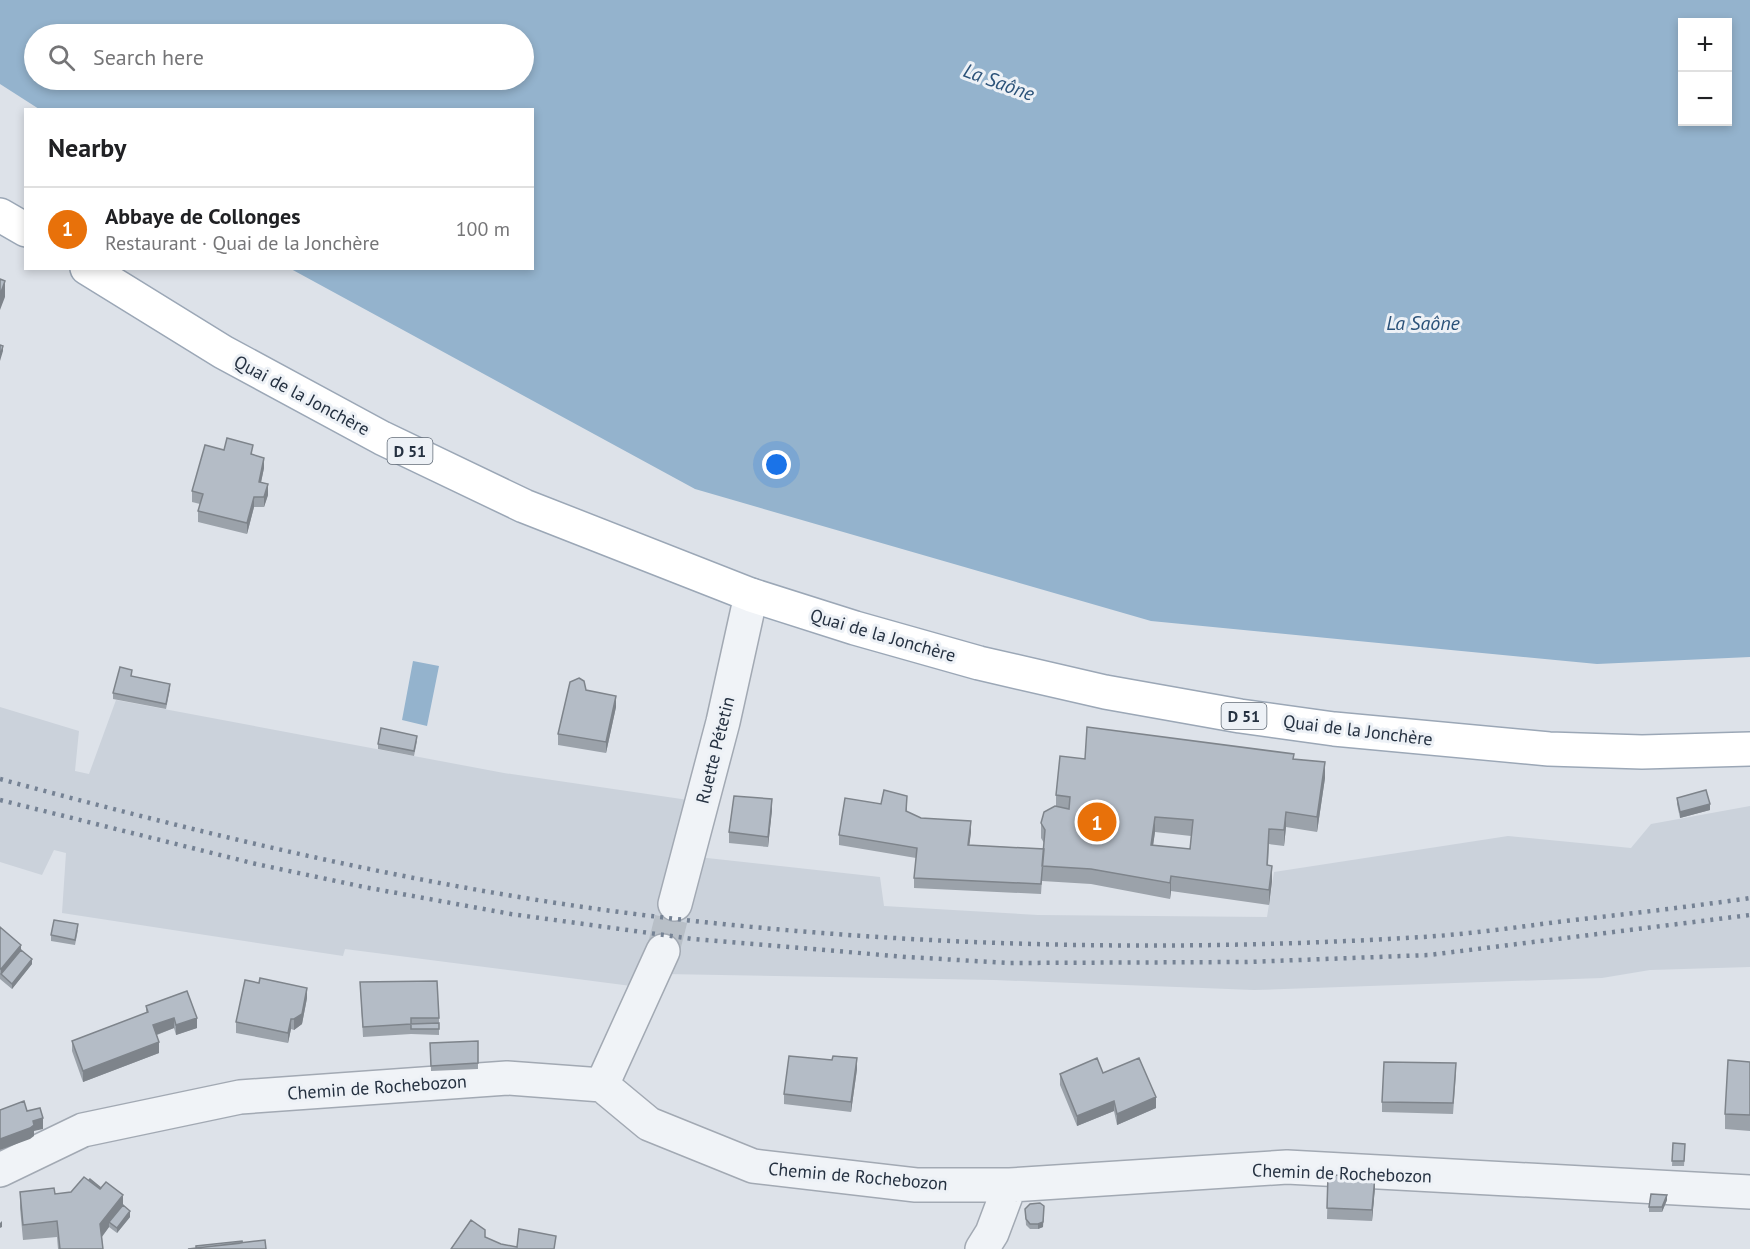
<!DOCTYPE html>
<html lang="en">
<head>
<meta charset="utf-8">
<style>
  :root { --surface:#fff; --page:#f6f6f6; --text:#202124; --muted:#757577; --line:#e0e0e0; --accent:#dc3457 }
  body { margin:0; font-family:"PT Sans",sans-serif; background:var(--page); color:var(--text) }
  .controls { position:absolute; right:18px; top:18px; display:grid; overflow:hidden; border-radius:0px; box-shadow:0 3px 9px #0003 }
  .controls button { width:54px; height:54px; display:grid; place-items:center; padding:0; border:0; border-bottom:2px solid var(--line); background:var(--surface); color:var(--text); font:30px sans-serif }
  .you { position:absolute; left:777px; top:465px; width:21px; height:21px; margin:-15px; border:4px solid #fff; border-radius:50%; background:#1a73e8; box-shadow:0 0 0 9px #1a73e833 }
  .badge { display:grid; place-items:center; width:39px; height:39px; border-radius:50%; background:var(--accent); color:#fff; font-size:20px; font-weight:700 }
  .pin { position:absolute; translate:-50% -50%; border:3px solid #fff; box-shadow:0 2px 6px #0006 }
  .list { margin:0; padding:0; list-style:none }
  h2 { display:flex; justify-content:space-between; align-items:center; height:78px; margin:0; padding:0 24px; font-size:26px }
  h2 small { font-size:20px; font-weight:400; color:var(--muted) }
  .list li { display:grid; grid-template-columns:39px 1fr auto; gap:18px; align-items:center; box-sizing:border-box; height:84px; padding:0 24px; border-top:2px solid var(--line) }
  .list b { display:block; font-size:22px; white-space:nowrap }
  .list p { margin:0; font-size:20px; white-space:nowrap; color:var(--muted) }
  .list em { font-size:20px; font-style:normal; color:var(--muted) }
  .icon { flex:none; width:33px; height:33px; fill:none; stroke:currentColor; stroke-width:2; stroke-linecap:round; stroke-linejoin:round }
  .map { position:relative; flex:none; width:1750px; height:1249px; overflow:hidden }
  .search { position:absolute; background:var(--surface); box-shadow:0 3px 9px #0003; left:24px; top:24px; width:510px; height:66px; display:flex; align-items:center; gap:15px; box-sizing:border-box; padding:0 21px; border-radius:33px; color:var(--muted); font-size:22px }
  .panel { position:absolute; background:var(--surface); box-shadow:0 3px 9px #0003; left:24px; top:108px; width:510px; height:162px; border-radius:0px }
  .map>svg:first-child { display:block }
  .built { fill:#cbd2db }
  .water { fill:#94b3cd; fill-rule:evenodd }
  .lines { fill:none; stroke-linecap:round; stroke-linejoin:round }
  .minor-tunnel { stroke:#b8bfc7; stroke-width:33; stroke-dasharray:33 16; stroke-linecap:butt }
  .minor-casing { stroke:#a2a9b3; stroke-width:36 }
  .major-casing { stroke:#9ba7b6; stroke-width:36 }
  .minor { stroke:#f0f3f7; stroke-width:33 }
  .major { stroke:#fff; stroke-width:33 }
  .rail { stroke:#758294; stroke-width:4.5; stroke-dasharray:3 6; stroke-linecap:butt }
  .wall { fill:#9ba2aa; fill-rule:evenodd }
  .shaded-wall { fill:#7e848b }
  .building { fill:#b4bcc6; stroke:#7e848b; stroke-width:1.5; fill-rule:evenodd }
  .labels { text-anchor:middle; dominant-baseline:central; stroke-width:6; stroke-linejoin:round; paint-order:stroke }
  .shield { fill:#edf1f6; stroke:#616b77; stroke-width:1.5 }
  .shield-label { font-size:16px; font-weight:bold; fill:#253141 }
  .street-label { font-size:18px; fill:#253141; stroke:#edf1f6 }
  .water-label { font-size:20px; font-style:italic; fill:#2b5279; stroke:#edf1f6 }
</style>
</head>
<body>
<div class="map">
<svg width="1750" height="1249" viewBox="0 0 1750 1249">
  <rect width="100%" height="100%" fill="#dde2e9"/>
  <!-- built -->
  <path class="built" d="M116,700L504,773L695,801L698,857L880,877L884,906L1038,915L1267,917L1274,872L1508,836L1631,848L1651,824L1750,806V967L1650,970L1602,978L1254,990L994,980L664,974L639,987L345,949L343,956L62,913L66,853L54,850L42,875L0,862V707L79,731L75,771L89,774Z"/>
  <!-- water -->
  <path class="water" d="M0,0H1750V657L1597,664L1151,621L695,489L291,269L532,268V110L39,109L0,84ZM1682,22H1728V122H1682ZM34,34H524V80H34Z
    M413,661L439,666L427,726L402,720Z"/>
  <g class="lines">
    <!-- minor-tunnel -->
    <path class="minor-tunnel" d="M663,951L675,904"/>
    <defs>
      <path id="minor" d="M675,904L723,722L751,595
        M602,1085L663,951
        M0,1170L83,1130L240,1097L507,1078L602,1085L649,1124L753,1166L916,1185H1010L1287,1167L1750,1192
        M982,1249L992,1233L1010,1185"/>
      <path id="major" d="M0,215L26,230
        M87,268L223,352L382,438L524,506L751,595L855,628L979,663L1105,692L1240,716L1334,729L1549,749L1642,752L1750,749"/>
    </defs>
    <!-- minor casing -->
    <use href="#minor" class="minor-casing"/>
    <!-- major casing -->
    <use href="#major" class="major-casing"/>
    <!-- minor -->
    <use href="#minor" class="minor"/>
    <!-- major -->
    <use href="#major" class="major"/>
    <!-- rail -->
    <path class="rail" d="M0,779C211,836 425,888 643,915C902,947 1163,953 1423,937C1471,934 1518,927 1565,921C1627,914 1688,907 1750,898
      M0,800L256,864L364,887L511,914L693,939L907,957L1009,963L1247,962L1429,955L1750,915"/>
  </g>
  <!-- wall -->
  <path class="wall" d="M224,450L253,454L264,468L261,482L268,495L264,507H254L247,534L198,522V511L200,504L192,502V491Z
    M132,676L170,689L166,709L113,699V693Z
    M586,690L616,707L606,753L558,745V734Z
    M417,741L414,756L378,749V744Z
    M1085,759H1294L1325,778L1317,832L1286,827L1284,846L1269,844L1268,865L1272,881L1269,905L1171,891L1170,899L1091,884L1042,881V879L1041,894L914,888V878L916,858L839,845V835L881,804L907,806V812L921,818L971,832L969,845L1044,849V843L1041,838V823L1056,807V795ZM1155,832L1191,836L1190,849L1153,845Z
    M1677,798L1710,810L1680,818L1677,804Z
    M772,810L768,847L729,843V832Z
    M0,927L21,950L32,964L12,989L0,979Z
    M78,930L75,945L51,941V935Z
    M360,982L439,1018V1035L411,1034L363,1037Z
    M307,998L302,1024L294,1030L291,1029L288,1043L236,1033V1022Z
    M146,1006L197,1028L176,1035L174,1028L157,1035L159,1053L83,1082L72,1051V1041L146,1013Z
    M478,1041V1069L431,1071L430,1043Z
    M832,1060L857,1069L851,1112L784,1104V1094Z
    M1750,1062V1131L1725,1129V1114Z
    M1103,1073L1156,1108L1117,1125L1114,1111L1077,1126L1060,1085V1074Z
    M1456,1074L1453,1114L1382,1112V1102Z
    M1673,1143L1685,1150L1684,1166H1672Z
    M1328,1175L1375,1187L1372,1221L1327,1219Z
    M20,1192L55,1194L123,1205L130,1217L117,1233L109,1227L102,1237L103,1249H58L57,1237L23,1240L20,1208Z
    M1667,1200L1662,1212H1649V1207Z
    M1025,1209L1043,1227L1038,1229H1030L1026,1225Z"/>
  <!-- shaded-wall -->
  <path class="shaded-wall" d="M5,281V297L0,310V295Z
    M3,346V351L0,361V356Z
    M264,458V468L259,492V482Z
    M268,484V495L264,507V497Z
    M254,497V507L247,534V523Z
    M616,696V707L606,753V742Z
    M1325,762V778L1317,832V817Z
    M772,799V810L768,847V837Z
    M1710,804V810L1680,818V812Z
    M1286,812V827L1284,846V830Z
    M1155,817V832L1151,860V845Z
    M971,821V832L968,856V845Z
    M1272,866V881L1269,905V890Z
    M1171,876V891L1170,899V883Z
    M21,945V955L1,974V969Z
    M32,959V964L12,989V984Z
    M307,988V998L302,1024L294,1030V1019Z
    M174,1018V1028L153,1036V1025Z
    M197,1018V1028L176,1035V1025Z
    M291,1019V1029L288,1043V1033Z
    M159,1042V1053L83,1082V1071Z
    M857,1058V1069L851,1112V1102Z
    M1156,1097V1108L1117,1125V1114Z
    M1114,1101V1111L1077,1126V1116Z
    M43,1118V1129L34,1131V1136L30,1139L0,1150V1139L33,1121Z
    M1375,1176V1187L1372,1221V1210Z
    M123,1195V1210L109,1222V1227L100,1239V1224Z
    M1667,1195V1200L1662,1212V1207Z
    M130,1211V1217L117,1233V1228Z
    M1044,1211L1043,1227L1038,1229V1224Z
    M2,1221V1227L0,1228V1223Z"/>
  <!-- building -->
  <path class="building" d="M0,279L5,281L0,295Z
    M0,345L3,346L0,356Z
    M227,438L253,445L251,454L264,458L259,482L268,484L264,497H254L247,523L198,511L203,494L192,491L205,445L224,450Z
    M120,667L132,670L131,676L170,684L166,704L113,693Z
    M579,678L584,681L586,690L616,696L606,742L558,734L570,682Z
    M1087,727L1294,754L1293,759L1325,762L1317,817L1286,812L1284,830L1269,829L1267,865L1272,866L1269,890L1171,876L1170,883L1091,869L1042,866L1045,830L1041,823L1044,812L1055,806L1069,809L1070,797L1056,795L1060,756L1085,759ZM1155,817L1193,820L1190,849L1151,845Z
    M381,728L417,736L414,751L378,744Z
    M884,790L907,796L906,811L921,818L971,821L968,845L1044,849L1041,884L914,878L917,848L839,835L845,798L881,804Z
    M1706,790L1710,804L1680,812L1677,798Z
    M734,796L772,799L768,837L729,832Z
    M54,920L78,924L75,940L51,935Z
    M0,927L21,945L1,969H0Z
    M21,950L32,959L12,984L1,974Z
    M260,978L307,988L302,1014L294,1019H291L288,1033L236,1022L245,980L259,983Z
    M437,981L439,1018H411V1024L363,1027L360,982Z
    M187,991L197,1018L176,1025L174,1018L153,1025L159,1042L83,1071L72,1041L148,1012L146,1006Z
    M439,1023V1029H411V1024Z
    M478,1041V1063L431,1066L430,1043Z
    M789,1056L832,1060L833,1056L857,1058L851,1102L784,1094Z
    M1097,1058L1103,1073L1139,1058L1156,1097L1117,1114L1114,1101L1077,1116L1060,1074Z
    M1728,1060L1750,1062V1115L1725,1114Z
    M1384,1062L1456,1063L1453,1103L1382,1102Z
    M24,1101L27,1111L40,1108L43,1118L33,1121L34,1125L30,1128L0,1139V1110Z
    M1673,1143L1685,1144L1684,1161H1672Z
    M1328,1175L1375,1176L1372,1210L1327,1208Z
    M84,1177L100,1189L106,1182L123,1195L100,1224L103,1249H60L57,1221L23,1225L20,1192L54,1188L55,1194L71,1192Z
    M90,1179L101,1188L100,1189L89,1180Z
    M1651,1194L1667,1195L1662,1207H1649Z
    M1040,1203L1044,1206L1043,1222L1038,1224H1030L1026,1219L1025,1209L1030,1204Z
    M123,1205L130,1211L117,1228L109,1222Z
    M471,1220L485,1230V1237L501,1244L517,1247L519,1229L556,1236L554,1249H451Z
    M265,1240L266,1249H188Z
    M242,1241V1243L196,1248V1246Z"/>
  <g class="labels">
    <!-- shield labels -->
    <g class="shield">
      <rect x="387.5" y="438" width="45" height="26" rx="4.5"/>
      <rect x="1221.5" y="703" width="45" height="26" rx="4.5"/>
    </g>
    <g class="shield-label">
      <text x="410" y="451">D 51</text>
      <text x="1244" y="716">D 51</text>
    </g>
    <!-- street labels -->
    <g class="street-label">
      <text transform="translate(302 395) rotate(28)">Quai de la Jonchère</text>
      <text transform="translate(883 635) rotate(16)">Quai de la Jonchère</text>
      <text transform="translate(1358 730) rotate(7)">Quai de la Jonchère</text>
      <text transform="translate(715 750) rotate(-76)">Ruette Pétetin</text>
      <text transform="translate(377 1087) rotate(-4)">Chemin de Rochebozon</text>
      <text transform="translate(1342 1173) rotate(2)">Chemin de Rochebozon</text>
      <text transform="translate(858 1176) rotate(5)">Chemin de Rochebozon</text>
    </g>
    <!-- water labels -->
    <g class="water-label">
      <text transform="translate(999 82) rotate(20)">La Saône</text>
      <text x="1423" y="323">La Saône</text>
    </g>
  </g>
</svg>
<div class="controls">
<button>+</button>
<button>−</button>
</div>
<div class="you"></div>
<div class="pin badge" style="left:1097px;top:822px;background:#e8710a">1</div>
<div class="search"><svg class="icon" aria-label="search" viewBox="0 0 24 24"><circle cx="10" cy="10" r="6"/><path d="M15 15l6 6"/></svg>Search here</div>
<section class="panel">
<h2>Nearby<small></small></h2>
<ul class="list">
<li><span class="badge" style="background:#e8710a">1</span><div><b>Abbaye de Collonges</b><p>Restaurant · Quai de la Jonchère</p></div><em>100 m</em></li>
</ul>
</section>
</div>
</body>
</html>
